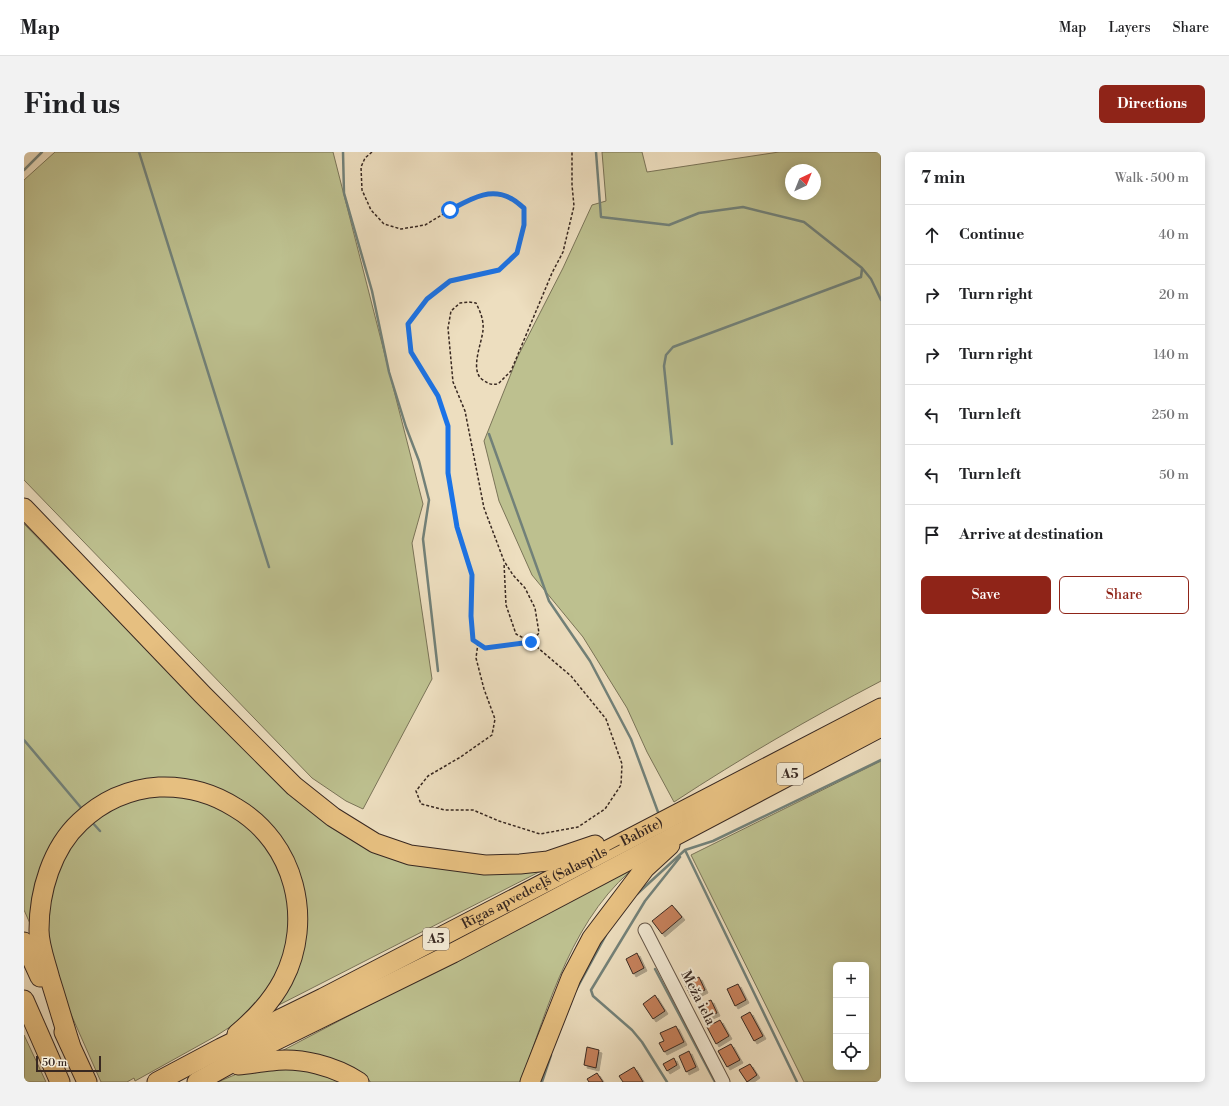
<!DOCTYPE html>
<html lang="en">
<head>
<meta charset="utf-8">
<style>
  :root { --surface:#fff; --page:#f2f2f2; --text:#202124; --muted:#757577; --line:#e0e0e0; --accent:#8f2418 }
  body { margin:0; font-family:"Libre Bodoni",serif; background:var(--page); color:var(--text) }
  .controls { position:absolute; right:12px; bottom:12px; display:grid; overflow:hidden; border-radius:6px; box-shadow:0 2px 10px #0003 }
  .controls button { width:36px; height:36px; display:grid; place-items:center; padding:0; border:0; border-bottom:1px solid var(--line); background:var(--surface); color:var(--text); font:20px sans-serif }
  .compass { position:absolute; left:761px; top:12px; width:36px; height:36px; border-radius:50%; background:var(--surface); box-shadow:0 2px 10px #0003; rotate:43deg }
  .scale { position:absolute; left:12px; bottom:10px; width:65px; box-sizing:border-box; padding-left:4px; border:2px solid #382821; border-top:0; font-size:11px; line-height:14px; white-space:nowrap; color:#382821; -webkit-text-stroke:3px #f3ead5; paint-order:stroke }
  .stop { position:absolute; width:12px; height:12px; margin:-9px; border:3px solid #1a73e8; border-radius:50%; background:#fff }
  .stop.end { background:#1a73e8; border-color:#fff; box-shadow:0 1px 4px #0008 }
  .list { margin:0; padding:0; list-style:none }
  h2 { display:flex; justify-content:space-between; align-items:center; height:52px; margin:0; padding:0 16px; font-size:17px }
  h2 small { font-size:13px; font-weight:400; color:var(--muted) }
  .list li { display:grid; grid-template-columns:26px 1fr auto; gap:12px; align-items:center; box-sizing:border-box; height:60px; padding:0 16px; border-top:1px solid var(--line) }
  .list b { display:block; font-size:15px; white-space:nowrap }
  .list em { font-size:13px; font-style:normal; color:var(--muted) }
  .actions { display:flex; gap:8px; padding:12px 16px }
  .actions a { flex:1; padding:9px 0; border:1px solid var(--accent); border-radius:6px; text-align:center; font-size:14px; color:var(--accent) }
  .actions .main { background:var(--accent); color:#fff }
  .icon { flex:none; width:22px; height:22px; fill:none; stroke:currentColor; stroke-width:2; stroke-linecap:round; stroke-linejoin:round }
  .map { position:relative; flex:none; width:857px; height:930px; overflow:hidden; border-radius:6px }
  header { display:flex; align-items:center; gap:24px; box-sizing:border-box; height:56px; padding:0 20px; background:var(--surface); border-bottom:1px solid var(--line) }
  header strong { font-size:19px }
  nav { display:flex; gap:22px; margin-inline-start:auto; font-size:14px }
  .intro { display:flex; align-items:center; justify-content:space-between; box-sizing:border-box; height:96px; padding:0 24px }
  h1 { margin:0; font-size:28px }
  .button { padding:10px 18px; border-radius:6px; background:var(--accent); color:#fff; font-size:14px; font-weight:700 }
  main { display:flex; gap:24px; padding:0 24px }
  aside { flex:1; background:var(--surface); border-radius:6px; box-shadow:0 2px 10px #0003 }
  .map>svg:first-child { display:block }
  .green { fill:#bdc08f; stroke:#7a7458; fill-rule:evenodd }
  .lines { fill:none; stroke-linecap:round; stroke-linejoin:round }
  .stream { stroke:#728179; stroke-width:2.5 }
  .building { fill:#c7815c; stroke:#382821; filter:url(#shadow) }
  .minor-casing { stroke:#655648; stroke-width:15 }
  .highway-casing { stroke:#382821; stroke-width:21 }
  .path { stroke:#382821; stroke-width:1.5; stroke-dasharray:3 2; stroke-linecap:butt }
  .minor { stroke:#f3ead5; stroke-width:13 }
  .highway { stroke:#e6bf80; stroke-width:19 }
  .route { stroke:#1a73e8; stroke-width:5 }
  .labels { text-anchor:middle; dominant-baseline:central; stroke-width:4; stroke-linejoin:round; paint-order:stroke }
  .shield { fill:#f3ead5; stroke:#706257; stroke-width:1 }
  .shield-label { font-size:13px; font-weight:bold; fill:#382821 }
  .street-label { font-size:14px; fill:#382821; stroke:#f3ead5 }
</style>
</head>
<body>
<header>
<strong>Map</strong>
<nav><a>Map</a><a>Layers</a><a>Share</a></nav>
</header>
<div class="intro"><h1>Find us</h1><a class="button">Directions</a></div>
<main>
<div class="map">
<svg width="857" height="930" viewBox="0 0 857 930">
  <defs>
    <filter id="shadow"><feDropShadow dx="3" dy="3" stdDeviation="0" flood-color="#0004"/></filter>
  </defs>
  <rect width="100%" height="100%" fill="#eddebf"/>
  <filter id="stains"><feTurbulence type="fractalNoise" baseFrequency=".005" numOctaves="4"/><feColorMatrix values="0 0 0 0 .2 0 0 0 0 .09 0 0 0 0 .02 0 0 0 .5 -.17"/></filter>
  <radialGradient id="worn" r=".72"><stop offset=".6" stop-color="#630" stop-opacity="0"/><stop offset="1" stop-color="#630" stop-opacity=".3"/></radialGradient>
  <!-- green -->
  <path class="green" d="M31,0H309L399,352L388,391L408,527L339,657L322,649L288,626L0,328V28Z
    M578,0H618L623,20L755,0H857V529C786,566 717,606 650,650L623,600L603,556L559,485L508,423L475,349L460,289L494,204L539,116L568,53L582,49ZM767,18H791V42H767Z
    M0,372L213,590L344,693L517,719L249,856L267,826L270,713L167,630L64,654L8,776L0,758Z
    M857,609V930H780L667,703ZM812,813H842V915H812Z
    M141,640L183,648L223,670L256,712L268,753L258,818L231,855L209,873L192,884L111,929L110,926L103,930H77L27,817L23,800V744L46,691L90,653Z
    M618,710C550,759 524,854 497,930H347L329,918L252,902Z
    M0,883L22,930H0Z
    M277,915L323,930H194L215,921Z"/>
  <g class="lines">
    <!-- stream -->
    <path class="stream" d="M115,0L245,415
      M319,0L320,41L348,139L365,220L382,275L395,309L405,348L399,387L414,519
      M572,0L577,65L645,73L675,61L719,55L780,70L838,116L847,127L857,148
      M0,18L18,0
      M465,282L525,449L566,509L607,587L634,660
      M648,292L640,214L642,203L649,195L837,125L838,117
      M0,588L59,658
      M67,669L76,679
      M661,698L773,930
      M613,742L661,698L689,689L857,608
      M631,817L691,930
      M552,838L582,783
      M518,930L527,903
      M643,930L618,890L608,878L569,844L567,838L621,749L656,705"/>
  </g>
  <!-- building -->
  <path class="building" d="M648,753L658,765L638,782L628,769Z
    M613,801L620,816L609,822L602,807Z
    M675,825L681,838L667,845L661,832Z
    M714,832L722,848L711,854L703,837Z
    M631,843L641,859L629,867L619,852Z
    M687,848L693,861L679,867L673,854Z
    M726,860L739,884L730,889L717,865Z
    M696,868L705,884L692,892L683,875Z
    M652,874L660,890L640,900L635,891L640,889L636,881Z
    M707,892L716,908L703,915L694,899Z
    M563,895L575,898L572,916L560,913Z
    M665,899L672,915L662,920L655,904Z
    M650,906L653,913L643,919L639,912Z
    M726,912L733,923L723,930L715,918Z
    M610,915L619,930H599L595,924Z
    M573,921L579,930H565L563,927Z"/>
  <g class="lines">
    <defs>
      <path id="minor" d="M621,778L699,930"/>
      <g id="highway">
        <path d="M0,356L179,543L270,634L309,665L351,691L386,703L461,713L496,712L524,709L571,693"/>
        <path d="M0,790L16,825"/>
        <path d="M0,848L36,930"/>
        <path d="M40,880L63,930"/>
        <path d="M46,892C39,870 33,849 26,827C22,811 15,794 15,778C15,739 28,696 56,670C78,649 105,637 135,635C163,634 189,641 212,656C271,691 290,768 259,828C248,849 231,867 213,882"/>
        <path d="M214,913C225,912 236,910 247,909C277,905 310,914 335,930"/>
        <path id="s1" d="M133,930L197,896L299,846L857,556"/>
        <path d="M173,930L220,904L429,801L857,575"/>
        <path d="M506,930L547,826L568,786L621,716L646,693"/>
      </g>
    </defs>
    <!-- minor casing -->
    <use href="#minor" class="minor-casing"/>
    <!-- highway casing -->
    <use href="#highway" class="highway-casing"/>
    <!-- path -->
    <path class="path" d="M348,0L341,6L337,15L338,38L347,58L360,72L377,77L401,73L426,58L454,44L474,42L487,47L500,56V73L493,101L475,118L426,129L403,147L384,172L387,200L414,244L424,274V321L433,375L448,423L447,464L449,488L461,496L507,490L515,481L511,456L501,436L489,423L480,409L460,356L441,259L429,230L424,176L427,159L436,151L445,150L452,151C456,159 460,168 459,178C458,191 445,219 459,228C465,232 467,233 474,232L487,219L528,121L539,100L550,54L548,33V0
      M454,491L452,506L460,537L471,567L468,583L435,606L404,624L392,639L397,652L421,658H449L475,669L516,682L554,675L581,657L597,633L598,612L582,567L547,524L507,490L492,482L482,453L480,411"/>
    <!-- minor -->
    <use href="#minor" class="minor"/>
    <!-- highway -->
    <use href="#highway" class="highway"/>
  </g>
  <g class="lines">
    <!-- route -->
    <path class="route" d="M426,58C445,48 466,34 488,47C492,49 496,53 500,56V73L493,101L475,118L426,129L403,147L384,172L387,200L414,244L424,274V321L433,375L448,423L447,464L449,488L461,496L507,490"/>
  </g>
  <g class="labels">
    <!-- shield labels -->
    <g class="shield">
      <rect x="753" y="611" width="26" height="22" rx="3"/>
      <rect x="399" y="776" width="26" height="22" rx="3"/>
    </g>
    <g class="shield-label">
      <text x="766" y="622">A5</text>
      <text x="412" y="787">A5</text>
    </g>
    <!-- street labels -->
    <g class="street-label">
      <text stroke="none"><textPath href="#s1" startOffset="456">Rīgas apvedceļš (Salaspils — Babīte)</textPath></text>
      <text transform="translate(674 846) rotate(63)">Meža iela</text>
    </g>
  </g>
  <rect width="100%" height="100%" filter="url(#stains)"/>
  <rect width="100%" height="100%" fill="url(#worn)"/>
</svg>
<div class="controls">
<button>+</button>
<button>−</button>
<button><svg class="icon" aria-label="locate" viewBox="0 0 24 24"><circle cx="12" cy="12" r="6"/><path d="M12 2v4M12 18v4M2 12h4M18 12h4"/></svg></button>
</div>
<svg class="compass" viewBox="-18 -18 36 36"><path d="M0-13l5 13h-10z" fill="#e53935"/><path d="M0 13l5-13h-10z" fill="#757577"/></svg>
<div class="scale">50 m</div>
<div class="stop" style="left:426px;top:58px"></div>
<div class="stop end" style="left:507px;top:490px"></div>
</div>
<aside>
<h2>7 min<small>Walk · 500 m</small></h2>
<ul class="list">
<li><svg class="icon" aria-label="ahead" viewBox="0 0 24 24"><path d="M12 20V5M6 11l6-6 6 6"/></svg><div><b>Continue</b></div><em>40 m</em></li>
<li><svg class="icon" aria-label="right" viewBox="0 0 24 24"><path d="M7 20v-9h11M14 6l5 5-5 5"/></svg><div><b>Turn right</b></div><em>20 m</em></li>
<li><svg class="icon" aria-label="right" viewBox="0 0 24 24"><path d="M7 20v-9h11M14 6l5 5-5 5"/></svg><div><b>Turn right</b></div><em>140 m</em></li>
<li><svg class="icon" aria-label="left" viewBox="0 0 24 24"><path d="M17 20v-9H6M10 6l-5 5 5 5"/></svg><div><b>Turn left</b></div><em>250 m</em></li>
<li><svg class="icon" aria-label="left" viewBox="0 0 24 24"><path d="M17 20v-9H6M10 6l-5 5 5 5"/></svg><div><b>Turn left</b></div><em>50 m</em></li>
<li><svg class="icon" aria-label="arrive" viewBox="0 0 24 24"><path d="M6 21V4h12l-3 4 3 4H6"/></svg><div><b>Arrive at destination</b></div></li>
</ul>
<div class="actions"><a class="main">Save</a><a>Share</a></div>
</aside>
</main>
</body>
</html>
